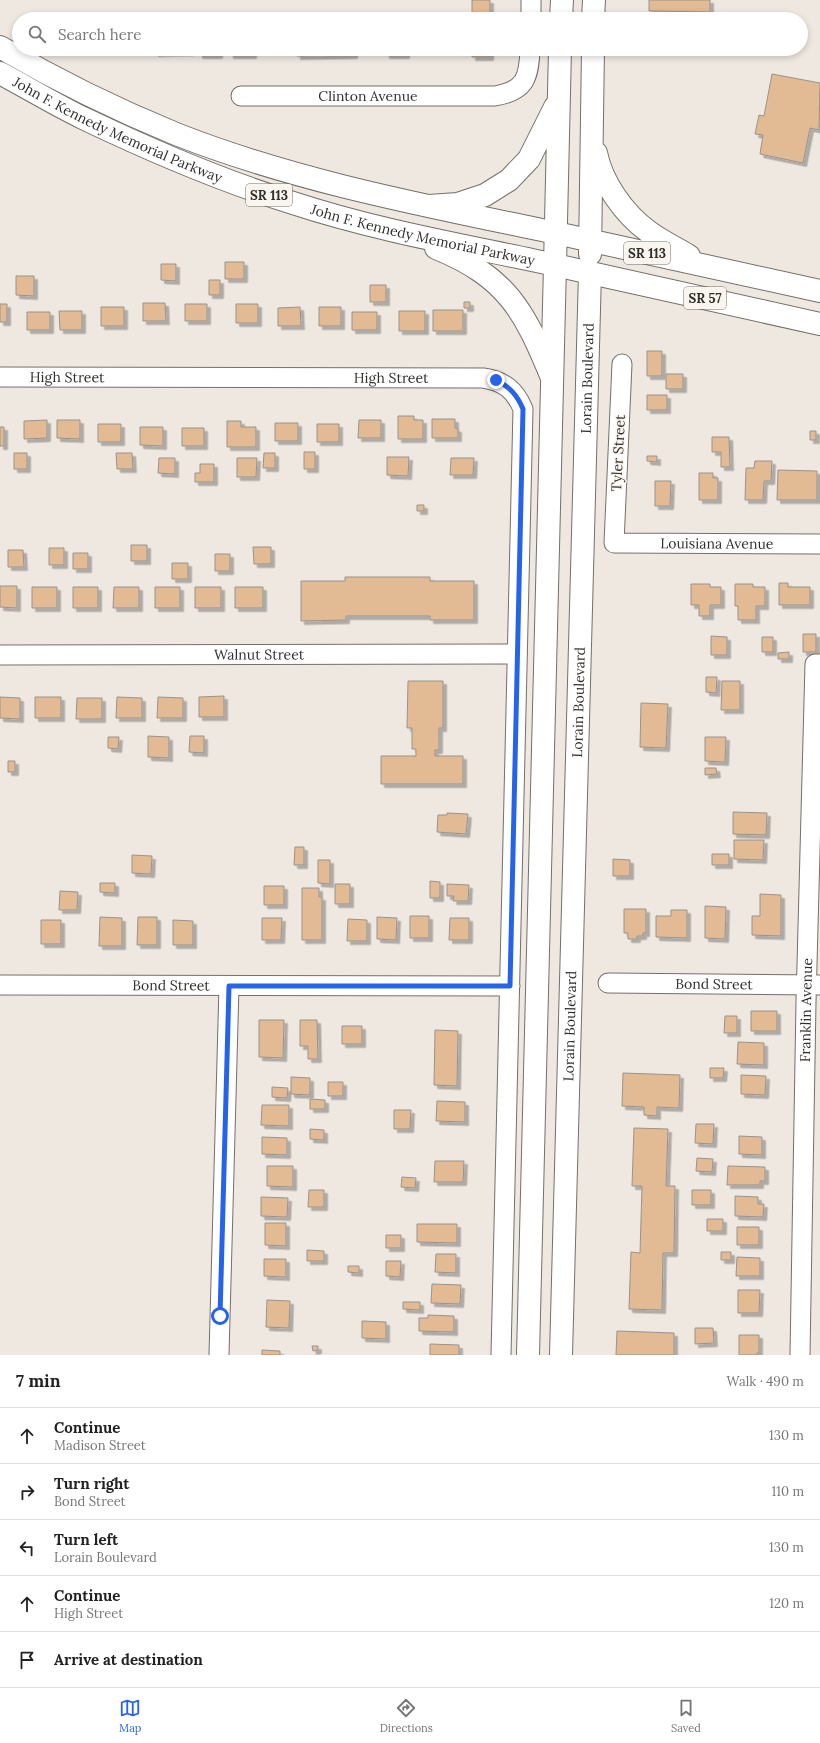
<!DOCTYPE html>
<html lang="en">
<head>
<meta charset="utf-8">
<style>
  :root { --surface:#fff; --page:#f2f2f2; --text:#222; --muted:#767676; --line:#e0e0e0; --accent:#2563eb }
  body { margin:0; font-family:Lora,serif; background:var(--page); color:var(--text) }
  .stop { position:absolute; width:12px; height:12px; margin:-9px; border:3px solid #2563eb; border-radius:50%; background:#fff }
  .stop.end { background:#2563eb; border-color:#fff; box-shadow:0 1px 4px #0008 }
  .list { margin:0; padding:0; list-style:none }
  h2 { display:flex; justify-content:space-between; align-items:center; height:52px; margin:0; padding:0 16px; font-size:17px }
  h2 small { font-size:13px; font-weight:400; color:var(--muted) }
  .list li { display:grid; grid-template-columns:26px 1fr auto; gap:12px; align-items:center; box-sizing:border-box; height:56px; padding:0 16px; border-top:1px solid var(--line) }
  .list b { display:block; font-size:15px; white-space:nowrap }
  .list p { margin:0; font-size:13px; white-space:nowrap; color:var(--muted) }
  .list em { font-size:13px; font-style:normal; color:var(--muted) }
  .icon { flex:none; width:22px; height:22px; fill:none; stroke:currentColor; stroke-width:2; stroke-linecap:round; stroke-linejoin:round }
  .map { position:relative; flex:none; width:820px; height:1355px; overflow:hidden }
  .search { position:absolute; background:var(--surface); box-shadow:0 2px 6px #0003; left:12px; right:12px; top:12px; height:44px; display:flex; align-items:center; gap:10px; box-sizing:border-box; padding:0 14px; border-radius:22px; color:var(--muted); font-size:15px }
  .sheet { height:332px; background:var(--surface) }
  nav { display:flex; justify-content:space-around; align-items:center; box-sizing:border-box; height:56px; border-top:1px solid var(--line); background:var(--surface); font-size:11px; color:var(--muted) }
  nav a { display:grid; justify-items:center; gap:2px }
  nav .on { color:var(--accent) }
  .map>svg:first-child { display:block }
  .building { fill:#e2ba93; stroke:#99938d; filter:url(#shadow) }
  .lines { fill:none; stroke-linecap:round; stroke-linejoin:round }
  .minor-casing { stroke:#756f6a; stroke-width:21 }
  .secondary-casing { stroke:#756f6a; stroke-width:24 }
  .primary-casing { stroke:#756f6a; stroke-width:24 }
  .trunk-casing { stroke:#756f6a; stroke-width:24 }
  .minor { stroke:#fff; stroke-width:19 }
  .secondary { stroke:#fff; stroke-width:22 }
  .primary { stroke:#fff; stroke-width:22 }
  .trunk { stroke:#fff; stroke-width:22 }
  .route { stroke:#2563eb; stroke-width:5 }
  .labels { text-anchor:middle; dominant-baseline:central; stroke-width:3; stroke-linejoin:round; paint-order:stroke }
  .shield { fill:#fbf5ef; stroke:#6d6a66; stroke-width:1 }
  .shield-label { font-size:13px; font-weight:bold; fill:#302e2b }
  .street-label { font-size:14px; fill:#302e2b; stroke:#fbf5ef }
</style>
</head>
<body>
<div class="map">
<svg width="820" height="1355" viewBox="0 0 820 1355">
  <defs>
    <filter id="shadow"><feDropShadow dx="3.5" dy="3.5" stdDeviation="0" flood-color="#0004"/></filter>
  </defs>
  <rect width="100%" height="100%" fill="#eee8e1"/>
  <!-- building -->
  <path class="building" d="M472,0H490V19H472Z
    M649,0H710V12L649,11Z
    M155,49H190V52L155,53Z
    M199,49H219V55H199Z
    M230,49H253V55H230Z
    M297,49H354V55L297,56Z
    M386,49H406V55H386Z
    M472,49H490V57H472Z
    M772,74L820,83L819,130L810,128L803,163L760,154L763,135L755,134L759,115L764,116Z
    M225,262H244V279H225Z
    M161,264H176V281L161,280Z
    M16,276H34V296L16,295Z
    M209,280H220V295H209Z
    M370,285H386V302H370Z
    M464,302H470V308H464Z
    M143,303H165L166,321H143Z
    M0,304H7V322H0Z
    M185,304H207V321H185Z
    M236,304H258V323H236Z
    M101,307H124V326H101Z
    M300,307L301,326H278V308Z
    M319,307H341V326H319Z
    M433,310H463V331H433Z
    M59,311H82V330H60Z
    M399,311H425V331H399Z
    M27,312H50V330H27Z
    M352,312H377V330H352Z
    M647,351H662V376H647Z
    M666,374H683V389H666Z
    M647,395H667V410H647Z
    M398,416H414V420H423V439H398Z
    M432,419H455V428L458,429V438H432Z
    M47,420V438L24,439V421Z
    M57,420H80V439L57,438Z
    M359,420H381V438H358Z
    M227,421H241V427H256V447H227Z
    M275,423H298V441H275Z
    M98,424H121V442H98Z
    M317,424H339V442H317Z
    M0,427H4V446H0Z
    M140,427H163V446L140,445Z
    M182,428H204V446H182Z
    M810,431H816V440H810Z
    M712,437H729L730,467H721V452H712Z
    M304,452H315V469H304Z
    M14,453H27V469H14Z
    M116,453H132L133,469H117Z
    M264,453H275V468H263Z
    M647,456H657V462L647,461Z
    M387,457H409L408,476L387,475Z
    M159,458H175V474L158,473Z
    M237,458H257L256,477H237Z
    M451,458H474L473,475H450Z
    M755,461H772L771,481H764L763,500H745L746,468H754Z
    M200,464H214V482H195V473H200Z
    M778,470L817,471V500H777Z
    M699,473H713V478H718V500H699Z
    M655,481H671L670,506H655Z
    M417,505H424V511H417Z
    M131,545H147V561H131Z
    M253,547H271V564H254Z
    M49,548H64V565H49Z
    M8,550H23L24,567H8Z
    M73,553H88V569H73Z
    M215,554H230V571H215Z
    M172,563H188V579H172Z
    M345,577H430V581H474V620H430V616H346V620L301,621V581H345Z
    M779,583H788V587H810V605H779Z
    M691,584H710V587H721V605H710V616H699V605H691Z
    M735,584H753V587H765V606H756V620H738V606H735Z
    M0,586H17V608L0,607Z
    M32,587H57V608H32Z
    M73,587H98V608H73Z
    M114,587H139V608H113Z
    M155,587H180V608H155Z
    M195,587H221V608H195Z
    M235,587H263V608H235Z
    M803,634H816V652H803Z
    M711,636L727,637V655H711Z
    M762,637H773V652H762Z
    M789,652V659H778V653Z
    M706,677H717L716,693L706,692Z
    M408,681H443V728H439V750H435V756H463V784H381V756H416V749H412V728H407Z
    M722,681H740V710H721Z
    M224,696V717H199V697Z
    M0,697L20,698V719L0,718Z
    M35,697H61V718H35Z
    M117,697L142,698V718H116Z
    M158,697L183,698V718H157Z
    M77,698H102V719H76Z
    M641,703L668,704L666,748L640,747Z
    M148,736L169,737V758L148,757Z
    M190,736H204V753L189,752Z
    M108,737H119L118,749L108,748Z
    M705,737H726L725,762L705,761Z
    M8,761H15V772H8Z
    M705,768H716L717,774L705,775Z
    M733,812L767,813L766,835L733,834Z
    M447,813L468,814L466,834L437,832L438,815H447Z
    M734,840H764L763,860L734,859Z
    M295,847H304V865H294Z
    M712,854H729V865H712Z
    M132,855L152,856L151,874L132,873Z
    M613,859L630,860V876H613Z
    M318,860H330V884L318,883Z
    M430,881L440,882V898H430Z
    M100,883H115V893L100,892Z
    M335,884H350V904H335Z
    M447,884L469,885L468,901H453L454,896H447Z
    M264,886H284V905H264Z
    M302,888H319V897H322V940H302Z
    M60,891L78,892L77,910H59Z
    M760,894L781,895V936L752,935V916H760Z
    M705,906L726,907L725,939L705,938Z
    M624,909H646V933H643V936H637V939H628V933H624Z
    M671,910H687V938L656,937V916H671Z
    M410,916H429V938H410Z
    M100,917L122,918V946H99Z
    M138,917H157V945H137Z
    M377,917L397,918L396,940L377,939Z
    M262,918H282L281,940H262Z
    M450,918H469V940H449Z
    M348,919L367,920V941H347Z
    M41,920H61V944H41Z
    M173,920L193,921V945H173Z
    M751,1011H777V1031H751Z
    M725,1016H737V1033H724Z
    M259,1020H284L283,1058L259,1057Z
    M300,1020H317L318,1059H308V1046H300Z
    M342,1026H362V1044H342Z
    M435,1030L458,1031L457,1086L434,1085Z
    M738,1042L764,1043V1065L737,1064Z
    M710,1068H724L723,1078H710Z
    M623,1073L680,1075L679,1108L657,1107V1116L644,1115V1107L622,1106Z
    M741,1075L766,1076L765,1095L741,1094Z
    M291,1077L310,1078V1095L291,1094Z
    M328,1082H343V1096H328Z
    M272,1087L288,1088L287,1098L272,1097Z
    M310,1099L325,1100V1109H310Z
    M437,1101L465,1102V1122L436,1121Z
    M262,1105H289V1126L261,1125Z
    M394,1110H411L410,1129H394Z
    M696,1124H714L713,1144L695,1143Z
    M634,1128L668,1129L666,1186H675L674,1253H663L662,1310L629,1309L631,1252L640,1253L642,1186H632Z
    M310,1129L324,1130V1140L310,1139Z
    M739,1136L762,1137V1155L739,1154Z
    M262,1137L287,1138V1155L262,1154Z
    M697,1158L713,1159L712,1172L696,1171Z
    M435,1161H464L463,1182H434Z
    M267,1166H293V1187L267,1186Z
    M728,1166L765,1167V1181H760V1185H727Z
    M402,1177L416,1178L415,1188L401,1187Z
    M309,1190H324V1207H308Z
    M692,1190H711V1205H692Z
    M735,1196L758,1197V1204H764L763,1217L735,1216Z
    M261,1197L288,1198L287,1217L261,1216Z
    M707,1219H723V1231H707Z
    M265,1223H286V1246L265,1245Z
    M417,1224H457V1243L417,1242Z
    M737,1227H759V1245H737Z
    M386,1235H401V1248H386Z
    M307,1250L324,1251V1261H307Z
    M721,1252H731V1260H721Z
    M436,1254H456V1273L435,1272Z
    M737,1257L760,1258V1276H736Z
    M264,1259H286V1277L264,1276Z
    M386,1261H401L400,1277L386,1276Z
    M348,1266H359V1273L348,1272Z
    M432,1284L461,1285L460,1304L431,1303Z
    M738,1290H760L759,1313H738Z
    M267,1300L290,1301L289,1328L266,1327Z
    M403,1302H420V1310L403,1309Z
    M428,1315L454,1316V1332L419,1331V1318H428Z
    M362,1321L386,1322V1339L362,1338Z
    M695,1328H713L714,1343L695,1344Z
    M617,1331L674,1333V1355H616Z
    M739,1335H759V1353H757V1355H739Z
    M430,1344L459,1345V1355H430Z
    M312,1346H318V1350L313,1351Z
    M262,1350L280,1351V1355H262Z"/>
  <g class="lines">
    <defs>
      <g id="minor">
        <path d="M531,19V0"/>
        <path id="s1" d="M241,96H495C525,91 529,78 530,49"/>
        <path id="s2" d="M622,364L614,543L820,544"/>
        <path id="s3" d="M0,377L483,378C504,381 515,390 523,409L501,1355"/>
        <path id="s4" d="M0,655L517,654"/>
        <path id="s5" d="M608,983L820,985"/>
        <path id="s6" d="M0,985L510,986"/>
        <path d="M219,1355L229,986"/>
        <path id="s7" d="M800,1355L806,1002L815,664H820"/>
      </g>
      <g id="secondary">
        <path d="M528,1355L555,265"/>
        <path id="s8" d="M561,1355L590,272"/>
      </g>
      <g id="primary">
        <path d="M0,47C56,80 115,109 176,134C298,182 428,206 556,233"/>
        <path id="s9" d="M0,73C28,88 56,105 85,119C152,151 222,181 293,203C378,231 468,246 555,265"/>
        <path d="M436,248C507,277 524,310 552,378"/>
      </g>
      <path id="trunk" d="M561,19L562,0
        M593,19L594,0
        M560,49L555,265L820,324
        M596,153C602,183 624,214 649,232C661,241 676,248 689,256
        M429,206L458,204L485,195L509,180L529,159L555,107
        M556,233L820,291
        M590,254L593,49"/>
    </defs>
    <!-- minor casing -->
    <use href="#minor" class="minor-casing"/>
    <!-- secondary casing -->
    <use href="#secondary" class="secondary-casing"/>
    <!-- primary casing -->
    <use href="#primary" class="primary-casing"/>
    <!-- trunk casing -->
    <use href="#trunk" class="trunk-casing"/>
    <!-- minor -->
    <use href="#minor" class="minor"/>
    <!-- secondary -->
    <use href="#secondary" class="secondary"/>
    <!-- primary -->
    <use href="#primary" class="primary"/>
    <!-- trunk -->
    <use href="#trunk" class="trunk"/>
  </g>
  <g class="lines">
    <!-- route -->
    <path class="route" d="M220,1316L229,986H510L523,409C517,395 510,387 496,380"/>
  </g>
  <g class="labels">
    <!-- shield labels -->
    <g class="shield">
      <rect x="246" y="184" width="46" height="22" rx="3"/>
      <rect x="624" y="242" width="46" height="22" rx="3"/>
      <rect x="684" y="287" width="42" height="22" rx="3"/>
    </g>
    <g class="shield-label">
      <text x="269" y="195">SR 113</text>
      <text x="647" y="253">SR 113</text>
      <text x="705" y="298">SR 57</text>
    </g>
    <!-- street labels -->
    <g class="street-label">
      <text stroke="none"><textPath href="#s1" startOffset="127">Clinton Avenue</textPath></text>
      <text stroke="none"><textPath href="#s9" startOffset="131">John F. Kennedy Memorial Parkway</textPath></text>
      <text stroke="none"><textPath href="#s9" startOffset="455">John F. Kennedy Memorial Parkway</textPath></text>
      <text stroke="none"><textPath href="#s3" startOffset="67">High Street</textPath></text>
      <text stroke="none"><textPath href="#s3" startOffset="391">High Street</textPath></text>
      <text stroke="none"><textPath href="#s8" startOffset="977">Lorain Boulevard</textPath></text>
      <text transform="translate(618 453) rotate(-87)">Tyler Street</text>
      <text stroke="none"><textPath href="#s2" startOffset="282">Louisiana Avenue</textPath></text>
      <text stroke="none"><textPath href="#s4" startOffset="259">Walnut Street</textPath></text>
      <text stroke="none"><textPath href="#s8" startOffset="653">Lorain Boulevard</textPath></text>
      <text stroke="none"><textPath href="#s5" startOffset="106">Bond Street</textPath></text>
      <text stroke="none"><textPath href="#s6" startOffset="171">Bond Street</textPath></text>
      <text stroke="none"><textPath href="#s7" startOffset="345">Franklin Avenue</textPath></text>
      <text stroke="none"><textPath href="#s8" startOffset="329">Lorain Boulevard</textPath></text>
    </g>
  </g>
</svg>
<div class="stop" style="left:220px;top:1316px"></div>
<div class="stop end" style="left:496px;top:380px"></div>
<div class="search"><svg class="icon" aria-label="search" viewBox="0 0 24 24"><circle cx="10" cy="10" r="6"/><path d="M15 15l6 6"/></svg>Search here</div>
</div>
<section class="sheet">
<h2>7 min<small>Walk · 490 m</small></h2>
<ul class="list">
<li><svg class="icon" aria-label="ahead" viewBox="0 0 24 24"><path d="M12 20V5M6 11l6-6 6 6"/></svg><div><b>Continue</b><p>Madison Street</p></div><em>130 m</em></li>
<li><svg class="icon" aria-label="right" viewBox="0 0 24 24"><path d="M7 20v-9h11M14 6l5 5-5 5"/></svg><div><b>Turn right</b><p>Bond Street</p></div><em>110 m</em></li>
<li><svg class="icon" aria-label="left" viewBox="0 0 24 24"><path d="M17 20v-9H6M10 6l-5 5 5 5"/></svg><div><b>Turn left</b><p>Lorain Boulevard</p></div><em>130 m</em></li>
<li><svg class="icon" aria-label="ahead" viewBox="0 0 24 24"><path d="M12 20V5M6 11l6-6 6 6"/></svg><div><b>Continue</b><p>High Street</p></div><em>120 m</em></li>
<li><svg class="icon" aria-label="arrive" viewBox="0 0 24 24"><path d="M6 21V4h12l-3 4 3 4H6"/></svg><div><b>Arrive at destination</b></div></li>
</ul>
</section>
<nav>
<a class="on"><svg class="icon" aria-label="map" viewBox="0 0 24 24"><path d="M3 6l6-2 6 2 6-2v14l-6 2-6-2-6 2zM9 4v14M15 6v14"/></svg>Map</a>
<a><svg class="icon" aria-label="directions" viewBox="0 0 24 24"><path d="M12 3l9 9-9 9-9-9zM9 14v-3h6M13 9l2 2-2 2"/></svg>Directions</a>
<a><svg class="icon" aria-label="saved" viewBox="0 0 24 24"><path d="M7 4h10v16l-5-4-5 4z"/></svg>Saved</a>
</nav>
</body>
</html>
